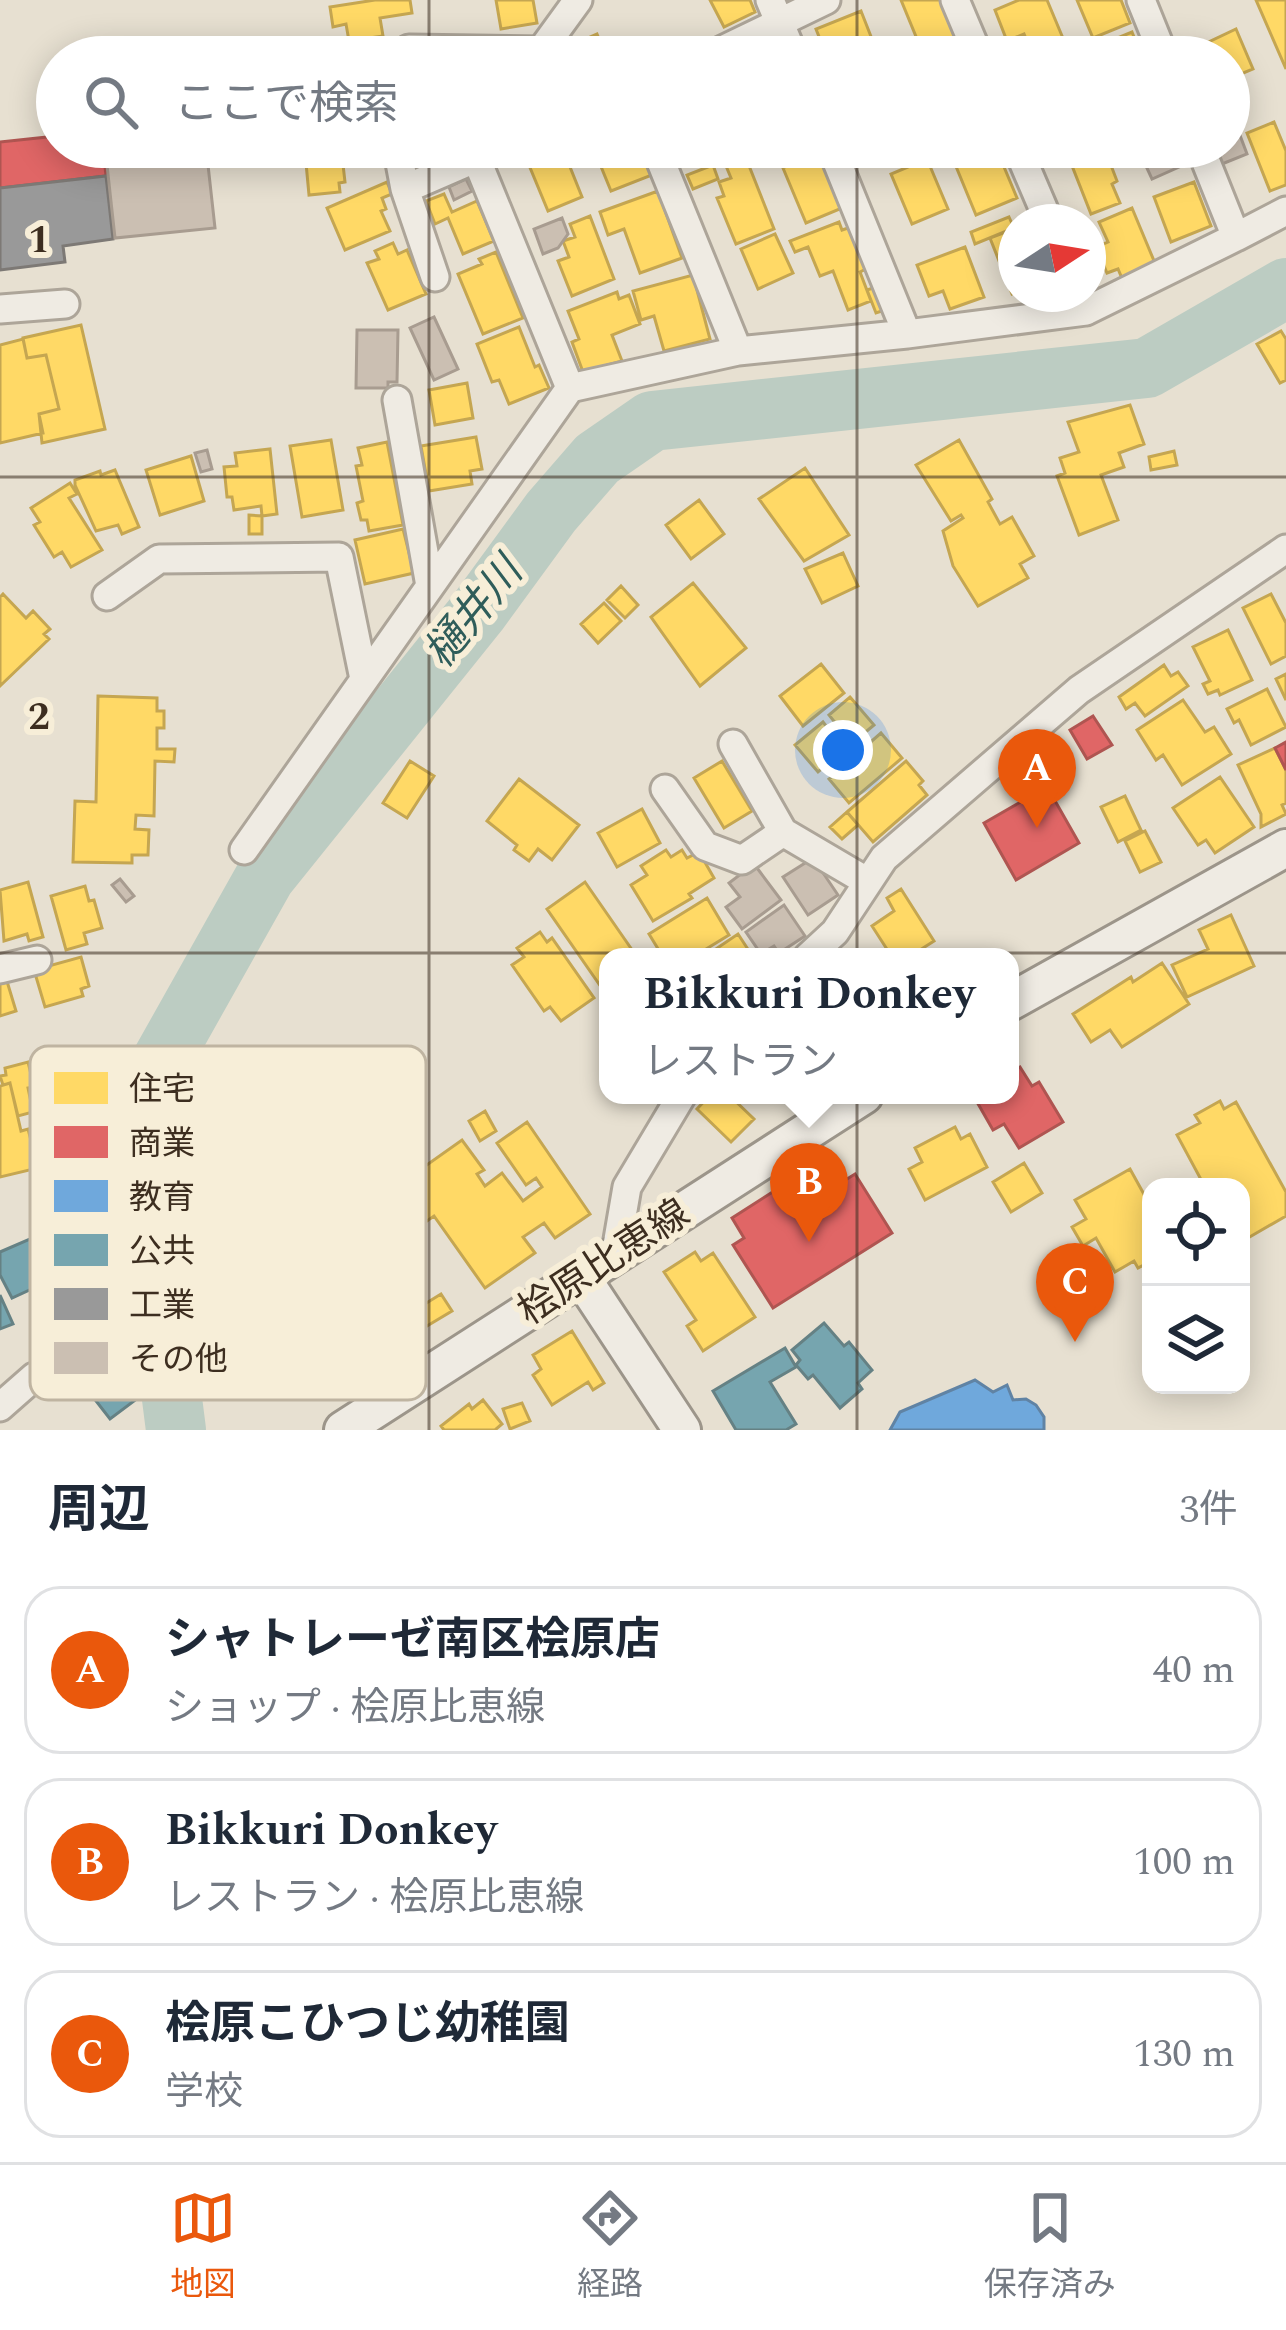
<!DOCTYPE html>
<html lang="ja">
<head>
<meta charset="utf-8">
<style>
  :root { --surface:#fff; --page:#f2f2f3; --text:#1f2937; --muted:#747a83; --line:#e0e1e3; --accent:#ea580c }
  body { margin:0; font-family:Spectral,"Noto Sans JP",serif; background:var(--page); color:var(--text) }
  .controls { position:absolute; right:36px; bottom:36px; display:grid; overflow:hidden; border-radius:24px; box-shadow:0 6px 30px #0003 }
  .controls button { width:108px; height:108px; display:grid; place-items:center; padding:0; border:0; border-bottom:3px solid var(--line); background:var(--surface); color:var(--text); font:60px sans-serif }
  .compass { position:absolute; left:998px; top:204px; width:108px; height:108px; border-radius:50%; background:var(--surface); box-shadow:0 6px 30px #0003; rotate:78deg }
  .you { position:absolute; left:843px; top:750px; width:42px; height:42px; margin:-30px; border:9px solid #fff; border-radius:50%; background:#1a73e8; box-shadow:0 0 0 18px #1a73e833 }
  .badge { display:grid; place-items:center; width:78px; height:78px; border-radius:50%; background:var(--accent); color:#fff; font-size:39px; font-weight:700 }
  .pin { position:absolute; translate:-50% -99px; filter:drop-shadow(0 3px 6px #0008) }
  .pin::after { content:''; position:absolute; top:63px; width:42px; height:36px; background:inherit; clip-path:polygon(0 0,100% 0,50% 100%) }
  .popup { position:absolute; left:599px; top:948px; width:420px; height:156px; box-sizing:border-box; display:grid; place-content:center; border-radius:24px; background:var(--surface); filter:drop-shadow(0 3px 9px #0005); font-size:39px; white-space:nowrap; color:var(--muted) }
  .popup b { font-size:45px; color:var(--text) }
  .popup::after { content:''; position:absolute; left:50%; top:100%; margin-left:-24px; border:24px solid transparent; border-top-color:var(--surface) }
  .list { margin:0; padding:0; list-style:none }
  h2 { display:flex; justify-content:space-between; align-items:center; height:156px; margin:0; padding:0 48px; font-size:51px }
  h2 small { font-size:39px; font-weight:400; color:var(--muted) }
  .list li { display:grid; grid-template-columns:78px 1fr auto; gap:36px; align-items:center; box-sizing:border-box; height:168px; margin:0 24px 24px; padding:0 24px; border:3px solid var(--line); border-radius:36px }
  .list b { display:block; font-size:45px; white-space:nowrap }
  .list p { margin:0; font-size:39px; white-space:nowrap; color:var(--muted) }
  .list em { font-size:39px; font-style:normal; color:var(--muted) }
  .icon { flex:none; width:66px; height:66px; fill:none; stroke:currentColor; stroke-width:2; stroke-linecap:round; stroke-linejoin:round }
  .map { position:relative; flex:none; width:1286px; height:1430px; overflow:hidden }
  .search { position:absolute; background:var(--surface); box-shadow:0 6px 30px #0003; left:36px; right:36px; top:36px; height:132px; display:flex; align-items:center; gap:30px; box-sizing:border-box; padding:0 42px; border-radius:66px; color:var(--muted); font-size:45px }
  .sheet { height:732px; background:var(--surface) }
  nav { display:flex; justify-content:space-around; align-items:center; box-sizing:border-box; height:168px; border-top:3px solid var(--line); background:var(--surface); font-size:33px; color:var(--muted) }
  nav a { display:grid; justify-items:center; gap:6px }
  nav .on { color:var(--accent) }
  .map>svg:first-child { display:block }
  .homes { fill:#ffd966; stroke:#c5a651; stroke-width:3 }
  .shops { fill:#e06666; stroke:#af5551; stroke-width:3 }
  .schools { fill:#6fa8dc; stroke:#6083a4; stroke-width:3 }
  .public { fill:#76a5af; stroke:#658184; stroke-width:3 }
  .industry { fill:#999; stroke:#7d7975; stroke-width:3 }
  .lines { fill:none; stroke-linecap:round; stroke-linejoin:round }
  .river { stroke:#bcccc2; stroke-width:60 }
  .building { fill:#cbbfb2; stroke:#a89c90; stroke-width:3 }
  .street-casing { stroke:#ada599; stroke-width:33 }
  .secondary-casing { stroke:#9c958a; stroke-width:42 }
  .street { stroke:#efebe3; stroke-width:27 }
  .secondary { stroke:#efebe3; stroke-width:36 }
  .grid { fill:none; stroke:#3d2e20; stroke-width:3; stroke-opacity:0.55 }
  .labels { text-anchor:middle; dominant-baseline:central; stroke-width:12; stroke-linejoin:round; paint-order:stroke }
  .street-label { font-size:39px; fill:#3d2e20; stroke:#f7eed8 }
  .water-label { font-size:42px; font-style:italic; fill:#2f5d5a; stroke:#f7eed8 }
  .key { fill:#f7eed8; stroke:#bfb4a1; stroke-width:3 }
  .key-label { font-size:33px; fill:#3d2e20 }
  .grid-label { font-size:39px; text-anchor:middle; font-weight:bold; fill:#3d2e20; stroke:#f7eed8; stroke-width:12; stroke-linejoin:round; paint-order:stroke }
</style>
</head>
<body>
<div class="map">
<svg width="1286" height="1430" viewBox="0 0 1286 1430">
  <rect width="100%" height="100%" fill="#e7e0d1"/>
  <!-- homes -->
  <path class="homes" d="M375,0H410L412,13L380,18L383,36L349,41L346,24L333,27L330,7Z
    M496,0H533L537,23L501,29Z
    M710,0H750L755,12L724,27Z
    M901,0H945L962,41L924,56Z
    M1019,0H1047L1070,55L1034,57L1024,34L1007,41L995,10Z
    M1077,0H1121L1130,23L1093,38Z
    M1256,0H1286V69Z
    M861,11L879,57H827L816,29Z
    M1236,29L1253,69L1229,79V57H1200L1196,48Z
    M1132,32L1142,57H1083L1081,53Z
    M597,34L607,57H558L556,52Z
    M774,45L779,57H748Z
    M1274,122L1286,151V185L1270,191L1247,133Z
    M341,147L345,182L339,183L340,192L309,195L306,163L316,161L314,149Z
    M539,147L541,152L562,147L582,197L548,211L524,153Z
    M593,147H641L652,175L611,191Z
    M683,147H733L690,165Z
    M883,147H912L887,158Z
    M948,147H1005L1006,151L999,155L1017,198L976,215Z
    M1082,147H1104L1117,181L1112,184L1120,203L1091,214L1067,153Z
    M824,148L847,206L806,223L783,168Z
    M744,153L774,229L736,244L717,198L724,196L719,182L731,178L724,161Z
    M927,159L948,209L912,224L891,174Z
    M713,165L718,179L693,189L687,175Z
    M387,182L392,194L382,198L386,209L381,211L390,231L345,250L327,208Z
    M1194,182L1211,226L1171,242L1154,197Z
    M658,191L682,258L640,273L624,229L608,235L600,212Z
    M444,194L452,212L477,201L494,241L463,254L448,218L435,224L426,201Z
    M1132,208L1157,268L1124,283L1118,269L1107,273L1096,247L1108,242L1099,222Z
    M590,216L614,279L572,296L558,261L569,257L563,241L575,237L570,224Z
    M1009,217L1014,228L975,244L971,232Z
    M839,222L842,230L851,227L868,268L860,272L871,301L848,310L833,271L820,276L808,247L795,252L790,241Z
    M1016,228V292L1012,294L990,238Z
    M775,234L793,273L758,289L741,249Z
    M393,243L398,254L407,250L426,294L388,310L367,263L379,259L375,251Z
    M965,247L984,297L950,309L943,291L929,296L917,265Z
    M496,252L523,318L483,334L458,274L482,264L479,259Z
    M693,275L710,339L664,351L654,316L641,320L633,291Z
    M876,287L885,310L876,313L867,290Z
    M617,292L619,299L629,295L640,324L612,335L622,361L583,372L572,342L579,339L568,311Z
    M81,325L105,429L42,443L39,414L59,409L46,355L27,358L23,338Z
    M519,327L535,367L539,365L549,388L509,404L499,380L492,382L477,344Z
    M1281,331L1286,339V380L1280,383L1257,344Z
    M23,339L27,358L46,355L59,409L39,414L43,433L0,443V345Z
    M467,383L473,418L435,425L429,390Z
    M1130,405L1144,444L1119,453L1124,467L1101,475L1118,520L1079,535L1057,476L1065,473L1060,458L1079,452L1068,422Z
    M476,437L482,469L470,471L472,484L429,491L421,446Z
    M331,440L343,510L302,517L290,446Z
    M959,440L992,499L988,502L1000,524L1012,517L1034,556L1020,564L1028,578L978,606L953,566L943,531L963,518L961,515L951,521L916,465Z
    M387,442L403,525L369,531L367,520H361L357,503L363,501L356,466L362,465L358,448Z
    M270,449L277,514L262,516L261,506L234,510L232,497H227L224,467L237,466L235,453Z
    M1174,451L1177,465L1151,470L1149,457Z
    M191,456L204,501L160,515L146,470Z
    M805,468L849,535L804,561L759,499Z
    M115,470L139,527L122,534L118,525L96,531L75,485V480L100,471L101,475Z
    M70,483L77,494L69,498L102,550L71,567L62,552L54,557L34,525L40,522L31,508Z
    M699,500L724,534L691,559L666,525Z
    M249,515L262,516V534H249Z
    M403,529L414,573L365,584L355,540Z
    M843,553L858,586L822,603L805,569Z
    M693,583L746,648L700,686L651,617Z
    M621,586L638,605L625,618L607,600Z
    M3,594L26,618L33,611L50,629L44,634L49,639L0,686V597Z
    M1271,594L1286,623V656L1271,664L1243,608Z
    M604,603L621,621L598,643L581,624Z
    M1228,630L1252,680L1220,695L1218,690L1208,694L1203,684L1210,681L1193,647Z
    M821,664L844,693L803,726L780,696Z
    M1164,665L1171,676L1178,672L1188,686L1145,716L1135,703L1126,709L1119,697Z
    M1286,674V700L1276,679Z
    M1267,689L1286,727L1251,745L1239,720L1234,723L1227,709Z
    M98,696L157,698V711H164V728H157V749H175L174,762L155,761L154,816L136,815L135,829L149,830L148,855H132V863L73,862L75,801L96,802Z
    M850,697L874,725L818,772L795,745L823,722L830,731L837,725L829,715Z
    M1183,700L1205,732L1214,727L1231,754L1182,785L1163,755L1156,760L1137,730Z
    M881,733L902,758L849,803L829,779L843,768L839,762L853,750L857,754Z
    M1275,748L1286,770V803L1282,805L1286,814L1261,827V814L1238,765Z
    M410,761L434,776L407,818L383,803Z
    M722,761L752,811L724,828L694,778Z
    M906,761L923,781L919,785L927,795L873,842L847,812Z
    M1220,777L1254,827L1215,853L1206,840L1198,845L1173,808Z
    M519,779L579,825L552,860L538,849L529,861L514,850L517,845L487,821Z
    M1125,796L1141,830L1118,842L1101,807Z
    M642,809L660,843L617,867L598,833Z
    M847,812L858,825L842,839L830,827Z
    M1145,831L1161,862L1140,872L1125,841Z
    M666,850L671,857L682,850L687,858L699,852L714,878L689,894L692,898L653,921L631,885L647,875L641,866Z
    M28,882L43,937L29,941L27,934L4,941L0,890Z
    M585,882L637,957H608V997L547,909Z
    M85,886L89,901L94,900L102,928L84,933L87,944L66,950L51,896Z
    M901,889L934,941L909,957H892L872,926L894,911L887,898Z
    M707,898L729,935L693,957H682L677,950L663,957L649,934Z
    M1231,915L1254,966L1187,997L1172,965L1208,949L1199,930Z
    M540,932L547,942L552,938L594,998L561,1021L550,1007L544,1011L512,965L524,957L517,948Z
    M738,934L753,957H704Z
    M81,957L89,986L81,989L83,996L45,1007L34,970Z
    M1162,963L1189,1004L1122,1047L1110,1030L1091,1042L1073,1014L1131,977L1133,982Z
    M6,978L16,1011L0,1016V980Z
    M28,1062L34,1087L28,1088L33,1112L18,1116L10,1083L3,1085L0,1076L6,1075L5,1068Z
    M10,1083L21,1131L28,1129L38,1168L0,1177V1086Z
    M710,1095H729L754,1119L731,1142L697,1109Z
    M1220,1101L1224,1109L1236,1102L1286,1192V1216L1241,1242V1187H1205L1177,1135L1200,1123L1195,1115Z
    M485,1111L496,1131L480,1141L469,1121Z
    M527,1122L590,1214L555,1238L544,1223L523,1237L535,1253L485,1288L434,1216L357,1270L312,1207L340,1186L359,1213L462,1140L484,1170L477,1174L485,1186L502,1173L523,1201L542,1187L536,1178L526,1185L497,1143Z
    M955,1127L961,1139L970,1134L987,1167L925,1200L909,1169L922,1162L915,1148Z
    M1024,1163L1042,1193L1011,1212L993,1182Z
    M1130,1169L1151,1207V1261L1138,1268L1134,1261L1115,1272L1096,1238L1083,1246L1072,1227L1086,1219L1075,1200Z
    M695,1252L701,1261L713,1253L755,1317L703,1351L687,1326L696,1320L664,1272Z
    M369,1267L380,1282L368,1290L357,1275Z
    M441,1294L452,1311L417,1332L407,1315Z
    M572,1331L604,1383L593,1390L588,1382L552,1405L533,1375L541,1369L533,1355Z
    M483,1400L502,1424L495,1430H444L441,1426L469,1404L472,1409Z
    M522,1403L530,1421L510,1429L503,1409Z"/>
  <!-- shops -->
  <path class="shops" d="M57,136V147H103L106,176L0,188V142Z
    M1093,716L1112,745L1087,759L1070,730Z
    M1286,742V770L1275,748Z
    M1046,772L1054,787L1050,792L1079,843L1016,880L984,823L1031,796L1024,785Z
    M1010,1062L1015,1070L1020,1067L1032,1086L1039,1082L1063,1122L1019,1148L1004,1124L993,1130L973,1095H1010Z
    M855,1174L892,1233L773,1308L733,1245L744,1238L732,1218L799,1175L815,1199Z"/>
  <!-- schools -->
  <path class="schools" d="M975,1380L993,1392L1007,1385L1013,1400L1026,1399L1036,1405L1044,1417V1430H890L900,1412Z"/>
  <!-- public -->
  <path class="public" d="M94,1172H119L125,1264L98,1266L49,1316L34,1288L12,1298L0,1275V1252L39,1235L38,1230L63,1217L58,1211Z
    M0,1295L13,1324L0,1329Z
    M824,1323L844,1346L849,1342L872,1370L858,1383L862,1389L840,1408L813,1375L808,1379L796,1365L800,1360L792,1350Z
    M99,1338L142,1395L110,1419L86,1388L79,1392L60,1367Z
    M785,1348L796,1367L770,1382L796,1424L786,1430H736L713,1391Z"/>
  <!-- industry -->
  <path class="industry" d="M106,176L113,239L63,246L65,262L0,270V188Z"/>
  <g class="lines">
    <!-- river -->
    <path class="river" d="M176,1430L157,1281L147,1087L265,877L478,612L551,512L597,459L652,421L1147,368L1286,288"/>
  </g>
  <!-- building -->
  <path class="building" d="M1238,130L1247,154L1222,164L1215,147H1229V134Z
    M105,147H206L215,228L115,238Z
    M1131,147H1181L1188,163L1152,179L1140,153L1135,156Z
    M466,179L472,191L454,200L449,187Z
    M562,218L568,234L558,248L543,254L534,229Z
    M434,317L458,369L434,380L410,328Z
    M357,330H398L397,382H388V388H356Z
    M207,450L212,469L201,472L195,453Z
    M813,858L838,895L808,915L783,877Z
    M754,864L781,900L742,929L726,907L740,897L729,883Z
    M120,879L134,896L126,902L112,885Z
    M784,905L805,936L779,953L774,946L761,954L746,932Z
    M111,1300L135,1307L130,1323L107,1316Z"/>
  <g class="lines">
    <defs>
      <path id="street" d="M770,0L794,57
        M955,0L979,57
        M1141,0L1164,57
        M406,57L409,49L541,51L578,0
        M708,57L826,0
        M397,147L405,189
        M655,147L738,351
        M831,147L907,334L1086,311L1079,294
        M1017,147L1049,222
        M1200,147L1236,237L1286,211
        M476,158L570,388
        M435,277L405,189L502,147
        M0,309L65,304
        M1086,311L1236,237
        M397,400L430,586
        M107,596L159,559L339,557L364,679
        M733,744L783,832L868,882
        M665,789L705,846L742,860L783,832
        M244,850L570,388L738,351L907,334
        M808,957L835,932L884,858L1079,690L1286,549
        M0,969L37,960
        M615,1257L627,1187L682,1095
        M0,1407L34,1377"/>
      <path id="secondary" d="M1010,1002L1286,848
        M582,1278L682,1430
        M343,1430L864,1095"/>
    </defs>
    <!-- street casing -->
    <use href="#street" class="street-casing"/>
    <!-- secondary casing -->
    <use href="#secondary" class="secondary-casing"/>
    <!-- street -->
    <use href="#street" class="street"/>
    <!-- secondary -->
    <use href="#secondary" class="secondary"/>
  </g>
  <!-- grid -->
  <path class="grid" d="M429,0V57M857,0V57M429,147V1430M857,147V1430M0,477H1286M0,953H1286"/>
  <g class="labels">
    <!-- street labels -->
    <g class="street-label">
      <text transform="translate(604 1263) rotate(-33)">桧原比恵線</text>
    </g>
    <!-- water labels -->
    <g class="water-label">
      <text transform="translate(474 613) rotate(-51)">樋井川</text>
    </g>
  </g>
  <!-- legend -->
  <rect x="30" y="1046" width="396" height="354" rx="18" class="key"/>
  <rect x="54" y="1072" width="54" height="32" fill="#ffd966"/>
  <rect x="54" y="1126" width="54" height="32" fill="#e06666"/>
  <rect x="54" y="1180" width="54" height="32" fill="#6fa8dc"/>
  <rect x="54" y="1234" width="54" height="32" fill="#76a5af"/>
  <rect x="54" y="1288" width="54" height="32" fill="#999"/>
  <rect x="54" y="1342" width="54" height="32" fill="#cbbfb2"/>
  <g class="key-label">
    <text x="129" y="1100">住宅</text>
    <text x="129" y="1154">商業</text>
    <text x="129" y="1208">教育</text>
    <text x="129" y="1262">公共</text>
    <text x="129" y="1316">工業</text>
    <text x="129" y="1370">その他</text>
  </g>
  <g class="grid-label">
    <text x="39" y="252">1</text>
    <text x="39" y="729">2</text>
  </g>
</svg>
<div class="controls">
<button><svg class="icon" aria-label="locate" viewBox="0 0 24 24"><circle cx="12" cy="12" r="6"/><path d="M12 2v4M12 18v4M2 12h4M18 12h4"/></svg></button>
<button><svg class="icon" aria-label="layers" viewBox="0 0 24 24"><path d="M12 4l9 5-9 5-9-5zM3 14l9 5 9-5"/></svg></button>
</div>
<svg class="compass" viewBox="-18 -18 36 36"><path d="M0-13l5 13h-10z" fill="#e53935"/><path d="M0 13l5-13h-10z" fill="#747a83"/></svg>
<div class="you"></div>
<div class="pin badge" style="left:1037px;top:828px">A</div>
<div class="pin badge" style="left:809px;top:1242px">B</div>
<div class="popup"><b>Bikkuri Donkey</b>レストラン</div>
<div class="pin badge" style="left:1075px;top:1342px">C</div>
<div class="search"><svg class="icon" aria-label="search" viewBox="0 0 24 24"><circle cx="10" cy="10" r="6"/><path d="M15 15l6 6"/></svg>ここで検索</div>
</div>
<section class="sheet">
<h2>周辺<small>3件</small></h2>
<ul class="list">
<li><span class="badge">A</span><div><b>シャトレーゼ南区桧原店</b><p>ショップ · 桧原比恵線</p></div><em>40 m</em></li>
<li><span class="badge">B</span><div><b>Bikkuri Donkey</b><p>レストラン · 桧原比恵線</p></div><em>100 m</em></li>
<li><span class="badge">C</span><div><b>桧原こひつじ幼稚園</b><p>学校</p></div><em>130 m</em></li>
</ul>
</section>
<nav>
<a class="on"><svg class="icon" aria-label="map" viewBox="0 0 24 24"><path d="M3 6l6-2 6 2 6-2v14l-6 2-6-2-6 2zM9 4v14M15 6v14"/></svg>地図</a>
<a><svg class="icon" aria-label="directions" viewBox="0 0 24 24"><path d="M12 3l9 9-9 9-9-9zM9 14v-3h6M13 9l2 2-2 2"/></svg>経路</a>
<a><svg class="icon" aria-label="saved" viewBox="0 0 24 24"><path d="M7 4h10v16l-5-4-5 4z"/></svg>保存済み</a>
</nav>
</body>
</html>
